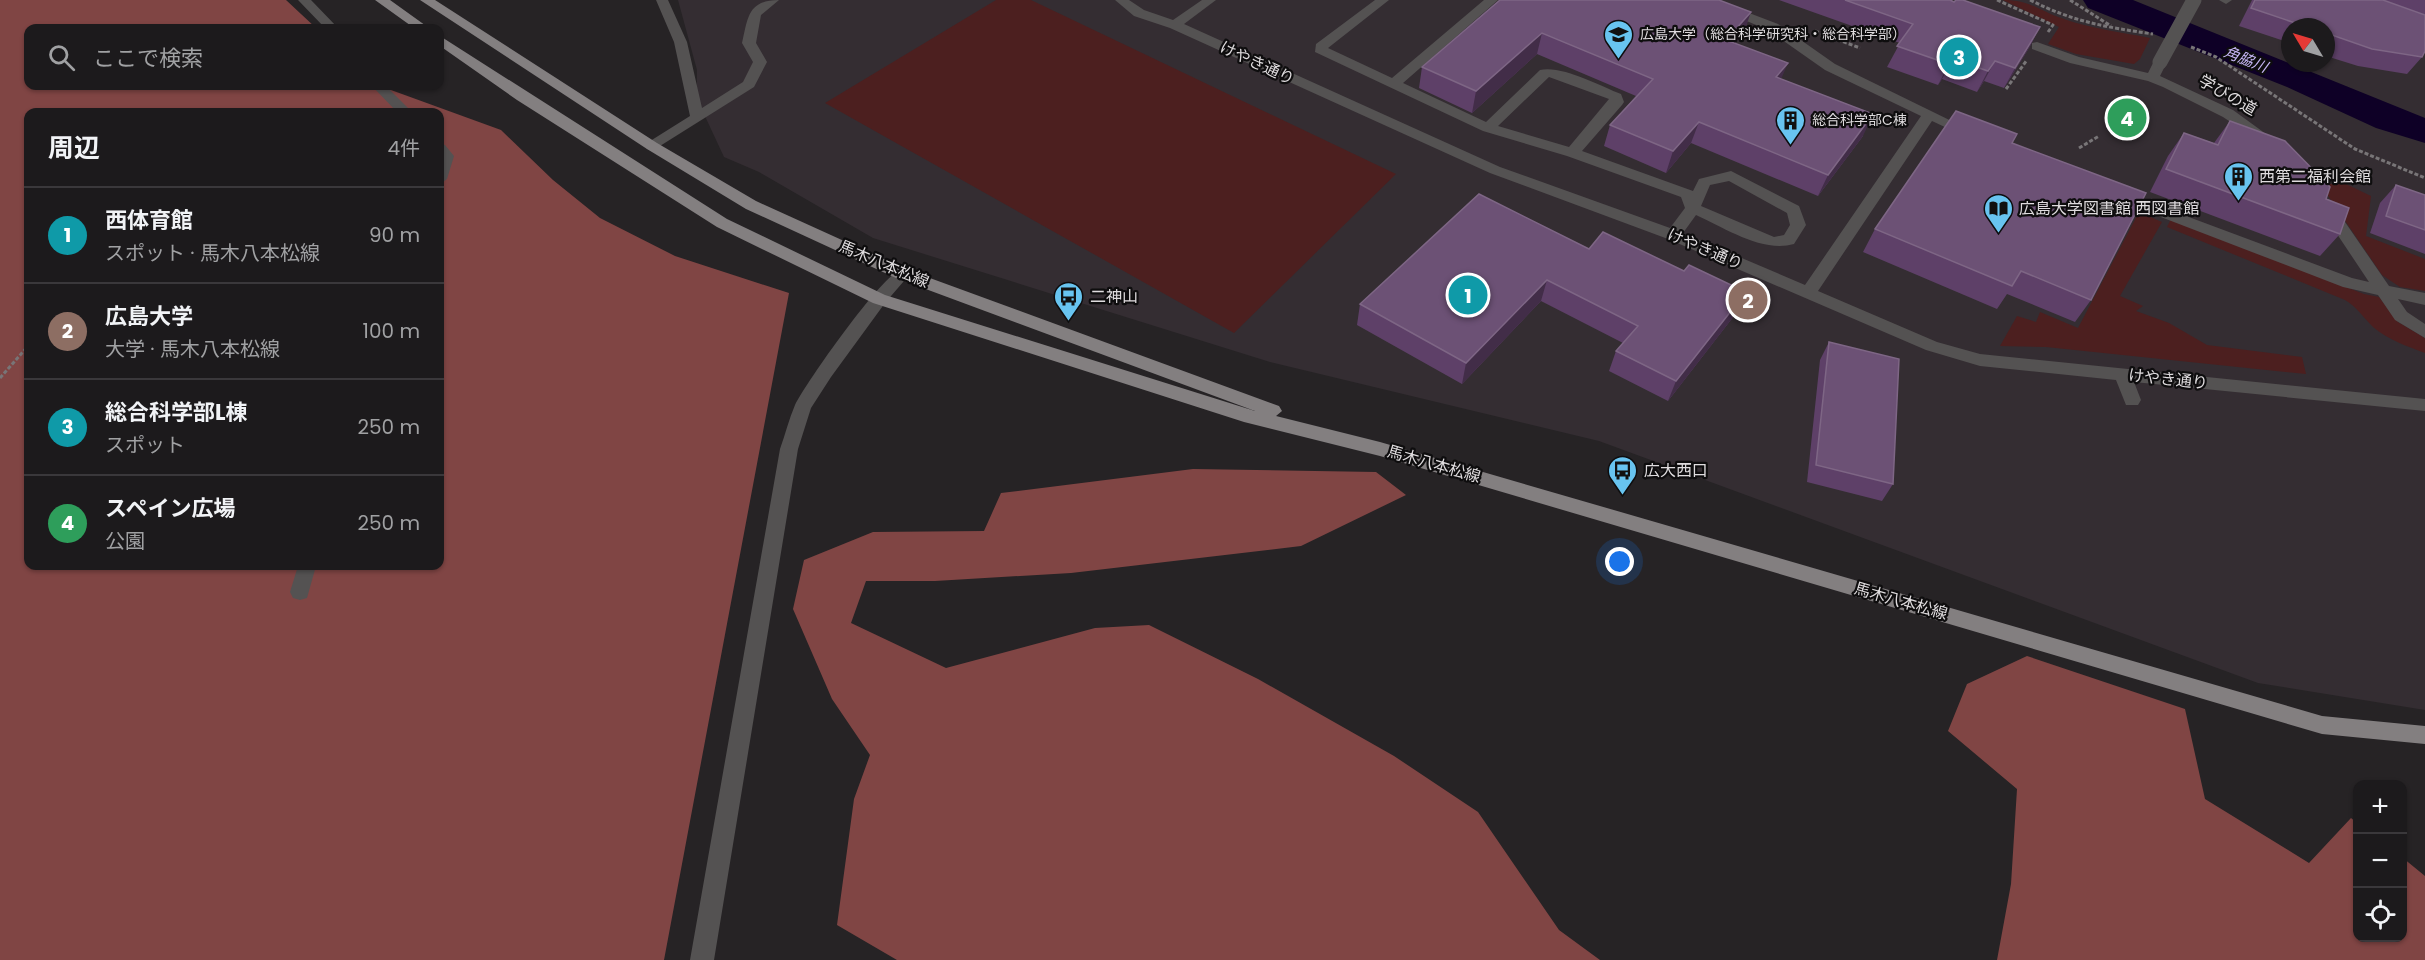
<!DOCTYPE html>
<html lang="ja">
<head>
<meta charset="utf-8">
<style>
  :root { --surface:#1c1a1c; --page:#252325; --text:#f1f3f6; --muted:#a0a1a3; --line:#3a383b; --accent:#68c4f0 }
  body { margin:0; font-family:Poppins,"Noto Sans JP",sans-serif; background:var(--page); color:var(--text) }
  .controls { position:absolute; right:18px; bottom:18px; display:grid; overflow:hidden; border-radius:12px; box-shadow:0 2px 4px #0004 }
  .controls button { width:54px; height:54px; display:grid; place-items:center; padding:0; border:0; border-bottom:2px solid var(--line); background:var(--surface); color:var(--text); font:30px sans-serif }
  .compass { position:absolute; left:2281px; top:18px; width:54px; height:54px; border-radius:50%; background:var(--surface); box-shadow:0 2px 4px #0004; rotate:308deg }
  .you { position:absolute; left:1620px; top:562px; width:21px; height:21px; margin:-15px; border:4px solid #fff; border-radius:50%; background:#1a73e8; box-shadow:0 0 0 9px #1a73e833 }
  .badge { display:grid; place-items:center; width:39px; height:39px; border-radius:50%; background:var(--accent); color:#fff; font-size:20px; font-weight:700 }
  .pin { position:absolute; translate:-50% -50%; border:3px solid #fff; box-shadow:0 2px 6px #0006 }
  .list { margin:0; padding:0; list-style:none }
  h2 { display:flex; justify-content:space-between; align-items:center; height:78px; margin:0; padding:0 24px; font-size:26px }
  h2 small { font-size:20px; font-weight:400; color:var(--muted) }
  .list li { display:grid; grid-template-columns:39px 1fr auto; gap:18px; align-items:center; box-sizing:border-box; height:96px; padding:0 24px; border-top:2px solid var(--line) }
  .list b { display:block; font-size:22px; white-space:nowrap }
  .list p { margin:0; font-size:20px; white-space:nowrap; color:var(--muted) }
  .list em { font-size:20px; font-style:normal; color:var(--muted) }
  .icon { flex:none; width:33px; height:33px; fill:none; stroke:currentColor; stroke-width:2; stroke-linecap:round; stroke-linejoin:round }
  .map { position:relative; flex:none; width:2425px; height:960px; overflow:hidden }
  .search { position:absolute; background:var(--surface); box-shadow:0 2px 4px #0004; left:24px; top:24px; width:420px; height:66px; display:flex; align-items:center; gap:15px; box-sizing:border-box; padding:0 21px; border-radius:12px; color:var(--muted); font-size:22px }
  .panel { position:absolute; background:var(--surface); box-shadow:0 2px 4px #0004; left:24px; top:108px; width:420px; height:462px; border-radius:12px }
  .map>svg:first-child { display:block }
  .built { fill:#342d32; fill-rule:evenodd }
  .green { fill:#4c1f1f }
  .forest { fill:#804544; fill-rule:evenodd }
  .lines { fill:none; stroke-linecap:round; stroke-linejoin:round }
  .river { fill:#0e0026; fill-rule:evenodd }
  .path { stroke:#787577; stroke-width:3; stroke-dasharray:4 2; stroke-linecap:butt }
  .minor { fill:#545252; fill-rule:evenodd }
  .major { fill:#837f80; fill-rule:evenodd }
  .minor-bridge { stroke:#545252; stroke-width:15 }
  .wall { fill:#5e4068 }
  .shaded-wall { fill:#422d48 }
  .building { fill:#6c5175; stroke:#7e6685; stroke-width:1.5 }
  .labels { text-anchor:middle; dominant-baseline:central; stroke-width:4.5; stroke-linejoin:round; paint-order:stroke }
  .far-poi-label { font-size:14px; fill:#dfdcde; stroke:#0e0d0e; text-anchor:start }
  .far-water-label { font-size:15px; font-style:italic; fill:#c6b6f4; stroke:#0e0d0e }
  .street-label { font-size:16px; fill:#dfdcde; stroke:#0e0d0e }
  .poi-label { font-size:16px; fill:#dfdcde; stroke:#0e0d0e; text-anchor:start }
</style>
</head>
<body>
<div class="map">
<svg width="2425" height="960" viewBox="0 0 2425 960">
  <rect width="100%" height="100%" fill="#262325"/>
  <!-- built -->
  <path class="built" d="M678,0H2425V710L2258,683L1599,441L1270,362L873,238L759,172L724,157L697,99V70ZM2290,27H2326V63H2290Z"/>
  <!-- green -->
  <path class="green" d="M996,0H1031L1396,174L1234,333L825,103Z
    M2003,0C2032,0 2038,11 2064,19C2092,29 2121,32 2150,38L2140,59L2134,64L2076,54L2048,44L2059,27Z
    M2320,184H2346L2371,196L2366,236L2425,259V291L2400,287L2382,275Z
    M2139,212L2162,222L2120,296L2143,306L2136,311L2169,323L2207,345L2302,357L2306,374L2046,347L2000,346L2017,316L2036,322L2040,312L2078,328Z
    M2171,219L2364,294L2379,297L2398,322L2425,338V353C2407,346 2388,340 2373,327C2363,317 2357,307 2345,300L2167,227Z"/>
  <!-- forest -->
  <path class="forest" d="M0,0H286L316,28H28V86H380L501,130L553,180L600,218L675,256L789,293L664,960H0ZM28,112H440V566H28Z
    M1193,469L1376,472L1406,495L1301,546L1071,573L935,581H866L851,623L946,668L1095,628L1149,625L1258,679L1394,756L1478,812L1559,930L1600,960H897L837,925L854,799L870,755L832,699L793,609L804,560L873,532L984,531L1001,493Z
    M2027,656L2185,709L2205,799L2309,863L2351,818L2357,823L2358,938H2402L2403,858L2425,876V960H1997L2011,884L2017,789L1948,731L1967,684Z"/>
  <g class="lines">
    <!-- river -->
    <path class="river" d="M2083,0H2133L2425,118V143L2376,128L2287,87L2088,8Z"/>
    <!-- path -->
    <path class="path" d="M1997,0L2053,25L2048,32
      M2030,0C2074,22 2105,27 2153,34
      M2070,0L2111,26
      M1815,31L1860,48
      M2191,47L2216,57L2355,149L2425,178
      M2006,89L2027,60
      M2079,148L2099,136
      M0,378L28,346"/>
    <!-- minor -->
    <path class="minor" d="M298,0H311L338,28H325Z
      M656,0H668L687,42L702,108L743,82L753,62L742,43C748,17 748,0 779,0L761,15L756,43L767,62L754,87L652,151L647,149L645,146L647,143L690,116L674,42Z
      M1115,0H1129L1144,10L1173,20L1202,0H1216L1184,24L1500,167L1670,228L1685,208L1681,197L1567,156L1483,131L1315,52L1316,44L1375,0H1389L1328,48L1392,78L1484,0H1498L1403,83L1486,122L1540,70C1562,65 1600,86 1621,94L1624,102L1622,105L1582,151L1693,191L1699,179L1731,171L1799,206L1806,225L1794,244C1762,253 1725,228 1696,215L1683,233L1805,285L1921,116L1825,70L1768,30L1697,0H1715L1778,24L1835,64L1976,133L1974,136H1964L1932,121L1818,291L1937,342L1980,354L2425,399V411L2134,382L2141,400L2138,405H2126L2116,380L1980,366L1926,350L1668,239L1490,173L1170,28L1134,16ZM1549,77L1609,99L1569,147L1498,126ZM1729,181L1787,213L1790,225L1784,235L1774,237L1701,206L1710,185Z
      M2219,0H2232L2226,4Z
      M2037,42L2079,57L2148,73L2155,59H2165L2167,62L2160,76L2233,110L2277,142L2275,145H2265L2223,117L2163,87L2148,81L2070,63L2032,49V43Z
      M372,86H386L412,112H397Z
      M440,143L445,145L454,156L447,179L440,184Z
      M2119,191L2352,278L2369,282L2321,210L2324,206H2334L2389,286L2425,293V305L2398,299L2407,312L2425,324V338L2395,320L2378,295L2343,287L2114,199L2112,196Z
      M902,269L910,274L885,303L831,377L811,408L798,449L714,960H690L780,449C785,435 789,419 795,405C806,383 882,274 902,269Z
      M298,566H316L307,598L300,600L293,598L290,592Z"/>
    <!-- major -->
    <path class="major" d="M375,0H390L429,28H414Z
      M420,0H435L657,143L756,201L908,270L1279,406L1282,411L1276,416L1380,442L2322,716L2425,726V744L2322,734L1380,456L1244,422L873,303L717,227L517,100L440,46V36L727,219L885,295L1255,411L896,278L746,209L647,149Z"/>
    <!-- minor-bridge -->
    <path class="minor-bridge" d="M2160,62L2194,0"/>
  </g>
  <!-- wall -->
  <path class="wall" d="M1500,0L1751,12L1743,34L1735,43L1781,79L1863,136L1818,196L1691,143L1666,173L1604,146L1610,125L1636,96L1537,54L1472,113L1419,88L1422,67Z
    M1779,0H1950L2040,27L2029,48L2004,88L1984,81L1977,92L1942,79L1938,85L1887,67L1900,43Z
    M2252,0H2425V33L2422,57L2407,74L2358,66L2326,56V27H2290V43L2239,26Z
    M2230,121L2326,199L2340,234L2320,256L2150,192L2168,156L2184,133L2214,143Z
    M2012,143L2091,300L2075,322L2007,294L1997,309L1863,252L1875,229Z
    M2396,185L2425,195V254L2370,233L2380,203Z
    M1589,249L1684,271L1746,292L1737,312L1668,401L1609,371L1616,351L1623,343L1541,301L1462,384L1357,325L1360,304Z
    M1829,342L1893,484L1882,501L1807,482L1820,360Z"/>
  <!-- shaded-wall -->
  <path class="shaded-wall" d="M1751,12L1743,34L1719,61L1726,40Z
    M2040,27L2029,48L2004,88L2015,68Z
    M1542,33L1537,54L1472,113L1476,91Z
    M1953,59L1942,79L1938,85L1949,64Z
    M1995,61L1984,81L1977,92L1988,71Z
    M1788,63L1779,84L1776,77Z
    M1873,114L1863,136L1818,196L1828,175Z
    M1699,122L1691,143L1666,173L1673,151Z
    M1547,280L1541,301L1462,384L1466,363Z
    M1746,292L1737,312L1668,401L1676,381Z"/>
  <!-- building -->
  <path class="building" d="M1500,0H1719L1751,12L1726,40L1788,63L1776,77L1873,114L1828,175L1699,122L1673,151L1610,125L1653,79L1542,33L1476,91L1422,67Z
    M1845,0H1950L1954,2L1956,0H1963L2040,27L2015,68L1995,61L1988,71L1953,59L1949,64L1897,46L1913,24Z
    M2255,0H2383L2425,15V51L2422,57L2372,49L2326,33V27H2307L2251,8Z
    M1956,111L2017,134L2012,143L2146,193L2091,300L2021,271L2012,286L1875,229Z
    M2230,121L2285,141L2330,187L2326,199L2349,208L2340,234L2166,169L2184,133L2218,145Z
    M2396,185L2425,195V230L2386,216Z
    M1479,194L1589,249L1603,232L1684,271L1689,265L1746,292L1676,381L1616,351L1638,326L1547,280L1466,363L1360,304Z
    M1829,342L1899,359L1893,484L1816,465Z"/>
  <!-- icons -->
  <defs>
    <symbol id="university-pin" viewBox="-11 -11 22 30"><path d="M0 17L-7.5 6A9.5 9.5 0 1 1 7.5 6Z" fill="#68c4f0" stroke="#0e0d0e"/><path d="M0-5L7-2L0 1L-7-2ZM-4 1L0 2.5L4 1V4Q0 6-4 4Z" fill="#111"/></symbol>
    <symbol id="building-pin" viewBox="-11 -11 22 30"><path d="M0 17L-7.5 6A9.5 9.5 0 1 1 7.5 6Z" fill="#68c4f0" stroke="#0e0d0e"/><path d="M-4-6H4V6H1V3H-1V6H-4ZM-2.5-4.3h1.7v1.8h-1.7ZM.8-4.3h1.7v1.8H.8ZM-2.5-1h1.7V.8h-1.7ZM.8-1h1.7V.8H.8Z" fill="#111"/></symbol>
    <symbol id="library-pin" viewBox="-11 -11 22 30"><path d="M0 17L-7.5 6A9.5 9.5 0 1 1 7.5 6Z" fill="#68c4f0" stroke="#0e0d0e"/><path d="M-6-4Q-3-5.5-.7-3.5V5Q-3 3-6 4ZM6-4Q3-5.5 .7-3.5V5Q3 3 6 4Z" fill="#111"/></symbol>
    <symbol id="bus-pin" viewBox="-11 -11 22 30"><path d="M0 17L-7.5 6A9.5 9.5 0 1 1 7.5 6Z" fill="#68c4f0" stroke="#0e0d0e"/><path d="M-5-6H5V4H4V6H2V4H-2V6H-4V4H-5ZM-3.5-4V0h7V-4ZM-3.5 1.2v1.5H-2V1.2ZM2 1.2v1.5H3.5V1.2Z" fill="#111"/></symbol>
  </defs>
  <g fill-rule="evenodd">
    <use href="#university-pin" x="1602" y="18" width="33" height="45"/>
    <use href="#building-pin" x="1774" y="104" width="33" height="45"/>
    <use href="#building-pin" x="2222" y="160" width="33" height="45"/>
    <use href="#library-pin" x="1982" y="192" width="33" height="45"/>
    <use href="#bus-pin" x="1052" y="280" width="33" height="45"/>
    <use href="#bus-pin" x="1606" y="454" width="33" height="45"/>
  </g>
  <g class="labels">
    <!-- far-poi labels -->
    <g class="far-poi-label">
      <text x="1640" y="34">広島大学（総合科学研究科・総合科学部）</text>
      <text x="1812" y="120">総合科学部C棟</text>
    </g>
    <!-- far-water labels -->
    <g class="far-water-label">
      <text transform="translate(2246 59) rotate(22)">角脇川</text>
    </g>
    <!-- street labels -->
    <g class="street-label">
      <text transform="translate(1257 63) rotate(25)">けやき通り</text>
      <text transform="translate(2228 95) rotate(30)">学びの道</text>
      <text transform="translate(1705 249) rotate(23)">けやき通り</text>
      <text transform="translate(884 264) rotate(23)">馬木八本松線</text>
      <text transform="translate(2168 379) rotate(6)">けやき通り</text>
      <text transform="translate(1434 464) rotate(16)">馬木八本松線</text>
      <text transform="translate(1901 601) rotate(16)">馬木八本松線</text>
    </g>
    <!-- poi labels -->
    <g class="poi-label">
      <text x="2259" y="176">西第二福利会館</text>
      <text x="2019" y="208">広島大学図書館 西図書館</text>
      <text x="1090" y="296">二神山</text>
      <text x="1644" y="470">広大西口</text>
    </g>
  </g>
</svg>
<div class="controls">
<button>+</button>
<button>−</button>
<button><svg class="icon" aria-label="locate" viewBox="0 0 24 24"><circle cx="12" cy="12" r="6"/><path d="M12 2v4M12 18v4M2 12h4M18 12h4"/></svg></button>
</div>
<svg class="compass" viewBox="-18 -18 36 36"><path d="M0-13l5 13h-10z" fill="#e53935"/><path d="M0 13l5-13h-10z" fill="#a0a1a3"/></svg>
<div class="you"></div>
<div class="pin badge" style="left:1468px;top:295px;background:#0f9aa8">1</div>
<div class="pin badge" style="left:1748px;top:300px;background:#8d6e63">2</div>
<div class="pin badge" style="left:1959px;top:57px;background:#0f9aa8">3</div>
<div class="pin badge" style="left:2127px;top:118px;background:#2e9e5b">4</div>
<div class="search"><svg class="icon" aria-label="search" viewBox="0 0 24 24"><circle cx="10" cy="10" r="6"/><path d="M15 15l6 6"/></svg>ここで検索</div>
<section class="panel">
<h2>周辺<small>4件</small></h2>
<ul class="list">
<li><span class="badge" style="background:#0f9aa8">1</span><div><b>西体育館</b><p>スポット · 馬木八本松線</p></div><em>90 m</em></li>
<li><span class="badge" style="background:#8d6e63">2</span><div><b>広島大学</b><p>大学 · 馬木八本松線</p></div><em>100 m</em></li>
<li><span class="badge" style="background:#0f9aa8">3</span><div><b>総合科学部L棟</b><p>スポット</p></div><em>250 m</em></li>
<li><span class="badge" style="background:#2e9e5b">4</span><div><b>スペイン広場</b><p>公園</p></div><em>250 m</em></li>
</ul>
</section>
</div>
</body>
</html>
